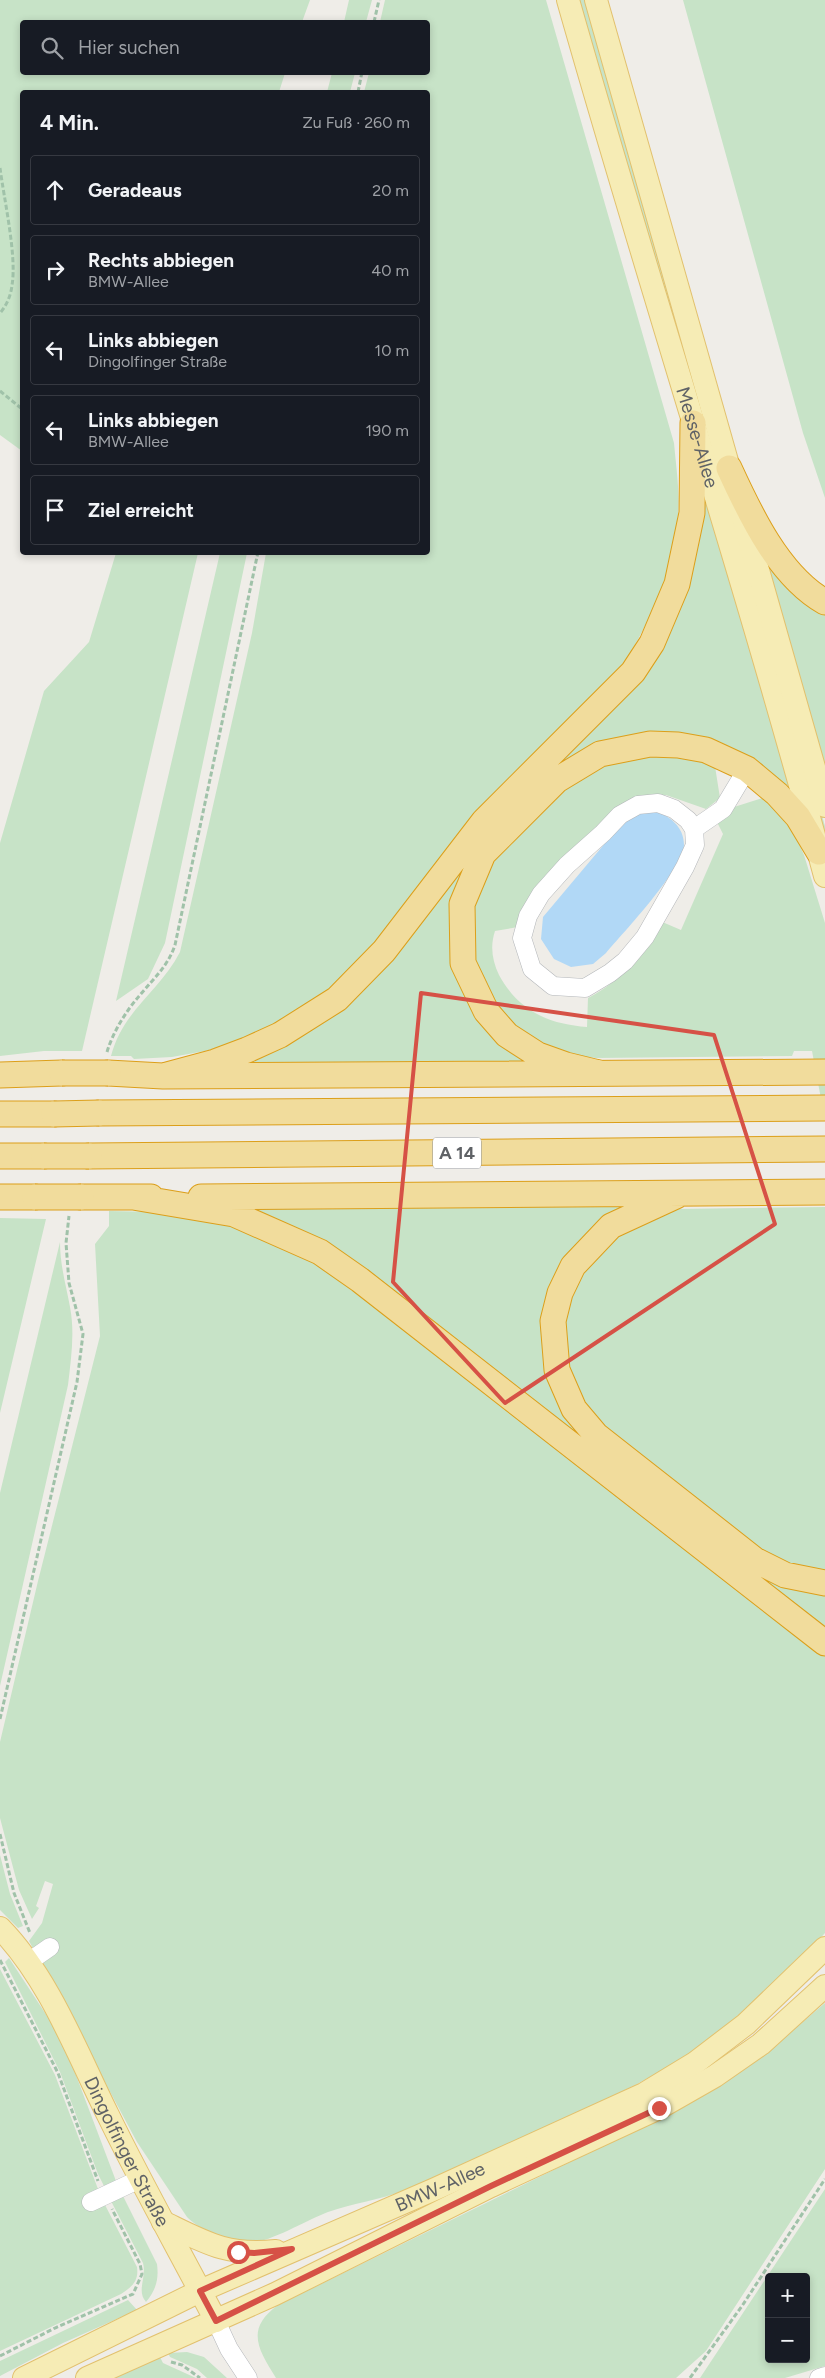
<!DOCTYPE html>
<html lang="de">
<head>
<meta charset="utf-8">
<style>
  :root { --surface:#171b24; --page:#20242c; --text:#f1f3f6; --muted:#9ea1a6; --line:#363941 }
  body { margin:0; font-family:Figtree,sans-serif; background:var(--page); color:var(--text) }
  .controls { position:absolute; right:15px; bottom:15px; display:grid; overflow:hidden; border-radius:5px; box-shadow:0 2px 8px #0003 }
  .controls button { width:45px; height:45px; display:grid; place-items:center; padding:0; border:0; border-bottom:1px solid var(--line); background:var(--surface); color:var(--text); font:25px sans-serif }
  .stop { position:absolute; width:15px; height:15px; margin:-11px; border:4px solid #d65146; border-radius:50%; background:#fff }
  .stop.end { background:#d65146; border-color:#fff; box-shadow:0 1px 5px #0008 }
  .list { margin:0; padding:0; list-style:none }
  h2 { display:flex; justify-content:space-between; align-items:center; height:65px; margin:0; padding:0 20px; font-size:21px }
  h2 small { font-size:16px; font-weight:400; color:var(--muted) }
  .list li { display:grid; grid-template-columns:32px 1fr auto; gap:15px; align-items:center; box-sizing:border-box; height:70px; margin:0 10px 10px; padding:0 10px; border:1px solid var(--line); border-radius:5px }
  .list b { display:block; font-size:19px; white-space:nowrap }
  .list p { margin:0; font-size:16px; white-space:nowrap; color:var(--muted) }
  .list em { font-size:16px; font-style:normal; color:var(--muted) }
  .icon { flex:none; width:28px; height:28px; fill:none; stroke:currentColor; stroke-width:2; stroke-linecap:round; stroke-linejoin:round }
  .map { position:relative; flex:none; width:825px; height:2378px; overflow:hidden }
  .search { position:absolute; background:var(--surface); box-shadow:0 2px 8px #0003; left:20px; top:20px; width:410px; height:55px; display:flex; align-items:center; gap:12px; box-sizing:border-box; padding:0 18px; border-radius:5px; color:var(--muted); font-size:19px }
  .panel { position:absolute; background:var(--surface); box-shadow:0 2px 8px #0003; left:20px; top:90px; width:410px; height:465px; border-radius:5px }
  .map>svg:first-child { display:block }
  .green { fill:#c7e3c7; fill-rule:evenodd }
  .water { fill:#b1d8f6 }
  .lines { fill:none; stroke-linecap:round; stroke-linejoin:round }
  .minor-casing { stroke:#b4b7ba; stroke-width:19 }
  .major-casing { stroke:#e2c16e; stroke-width:24 }
  .highway-casing { stroke:#dc9f1a; stroke-width:27 }
  .path { stroke:#a0c2a9; stroke-width:3; stroke-dasharray:5 2.5; stroke-linecap:butt }
  .minor { stroke:#fff; stroke-width:18 }
  .major { stroke:#f6ecb5; stroke-width:22 }
  .highway { stroke:#f1dc9c; stroke-width:25 }
  .highway-bridge-casing { stroke:#dc9f1a; stroke-width:27; stroke-linecap:butt }
  .highway-bridge { stroke:#f1dc9c; stroke-width:25 }
  .route { stroke:#d65146; stroke-width:6 }
  .marked { fill:none; stroke:#d65146; stroke-width:4; stroke-linejoin:round }
  .labels { text-anchor:middle; dominant-baseline:central; stroke-width:5; stroke-linejoin:round; paint-order:stroke }
  .shield { fill:#fff; stroke:#8f9194; stroke-width:1 }
  .shield-label { font-size:18px; font-weight:bold; fill:#5f6266 }
  .street-label { font-size:19px; fill:#5f6266; stroke:#fff }
</style>
</head>
<body>
<div class="map">
<svg width="825" height="2378" viewBox="0 0 825 2378">
  <rect width="100%" height="100%" fill="#efede8"/>
  <!-- green -->
  <path class="green" d="M0,0H310L302,22H22V72L285,73L279,92H22V451L0,435Z
    M349,0H372L366,22H344Z
    M385,0H546L674,443C676,466 680,491 678,515C674,570 651,620 622,667L482,808L457,835L374,946L351,971L323,995L282,1022L231,1044L205,1051L172,1057L134,1059L131,1056H111C123,1010 160,991 180,952L252,633L266,553L428,552V92H364L369,73L428,72V22H380Z
    M578,0H585L825,826V855Z
    M683,0H825V498L803,433Z
    M332,73H355L350,92H327Z
    M704,485L796,802L657,735L500,822L454,943L537,1063L230,1067L299,1033L470,849L619,700Z
    M763,549L825,611V772Z
    M116,553H198L82,1051H44L0,1056V843L44,691L89,642Z
    M220,553H247L165,943L148,979L116,1001Z
    M631,753L714,760L720,798L706,809L666,795L631,799L518,927L495,931C490,946 492,960 499,975C518,1010 547,1024 587,1027L588,998C624,980 639,953 660,921L681,930L723,834L716,820L731,808L769,796L794,832L804,855L825,923V1120L812,1051H794L792,1056L596,1058L572,1055L523,1035L488,998L467,935L482,869L570,778Z
    M640,1203L617,1213L547,1321L603,1451L825,1590V1631L234,1205Z
    M825,1207V1576L770,1561L589,1418L566,1373L563,1312L596,1248L656,1213L674,1209Z
    M109,1211L161,1212L223,1222L319,1262L825,1649V1933C788,1974 747,2016 700,2047C644,2084 583,2111 522,2138C483,2155 444,2174 405,2190C380,2200 353,2203 328,2212C304,2221 262,2248 236,2244C222,2241 197,2227 187,2217L137,2142L29,1941L42,1923L53,1884L45,1881L36,1906L39,1908L32,1919L19,1890L0,1818V1742L38,1581L100,1336L95,1244L109,1226Z
    M0,1218L46,1219L0,1413Z
    M60,1242C60,1265 66,1285 70,1307C75,1333 71,1359 68,1385L0,1686V1493Z
    M0,1855L10,1894L23,1926L18,1928L0,1910Z
    M9,1958L49,2019L71,2062L116,2181L104,2186L98,2174L60,2072L5,1962Z
    M0,1969L55,2075L98,2189L85,2195L92,2210L104,2203L137,2267C139,2281 132,2287 121,2294L0,2351Z
    M825,2003V2169L706,2351L676,2378H276C258,2349 245,2329 278,2305L674,2111L763,2056Z
    M825,2189V2366L785,2378H700ZM769,2277H806V2359H769Z
    M123,2196L157,2264C159,2279 156,2290 146,2302C136,2291 147,2277 143,2263L111,2201Z
    M128,2300L137,2310L63,2343L0,2376V2361Z
    M187,2352L204,2357L227,2378H207L197,2369L170,2357L168,2353Z
    M160,2357L163,2363L196,2378H114Z"/>
  <!-- water -->
  <path class="water" d="M654,810C669,816 684,826 684,845C684,868 623,933 606,953L593,964L571,967L554,959L541,939L543,917L617,829L636,812Z"/>
  <g class="lines">
    <defs>
      <path id="minor" d="M694,829L688,820L674,809L658,803L638,805L620,815L603,833L567,865L541,894L528,916L522,938L532,969L553,986L585,988L610,973L625,961L645,937L685,867L695,845L694,829L723,809L747,769
        M27,1963L50,1947
        M91,2202L140,2179
        M216,2321L229,2349L248,2378
        M819,2378L825,2376"/>
      <g id="major">
        <path id="s1" d="M568,0C651,293 746,582 825,876"/>
        <path d="M596,0L825,806"/>
        <path id="s2" d="M0,1928C49,1978 77,2053 108,2115C142,2185 180,2252 216,2321"/>
        <path d="M163,2222C206,2243 227,2256 276,2251"/>
        <path id="s3" d="M24,2378L200,2291L435,2189L644,2094L695,2063L746,2024L825,1948"/>
        <path d="M87,2378L275,2294L491,2186L659,2108L715,2076L761,2044L825,1986"/>
      </g>
      <path id="highway" d="M729,468C750,514 779,576 825,602
        M108,1073L163,1076L825,1072
        M599,1073L566,1065L538,1055L507,1035L486,1011L463,963L462,904L483,854L557,780L600,754L650,744L678,745L706,750L747,769L777,794L798,817L819,852
        M0,1075L62,1073
        M163,1076L215,1062L247,1050L280,1035L337,999L384,951L484,821L633,672L652,643L677,584L692,513L693,423
        M99,1113L825,1108
        M0,1114H54
        M0,1156H44
        M89,1156L825,1149
        M676,1196L611,1226L573,1266L560,1293L553,1321L557,1370L574,1409L596,1435L755,1560L785,1575L825,1583
        M0,1197H35
        M81,1197H151
        M133,1197L234,1214L320,1252L360,1280L825,1643
        M201,1197L825,1192"/>
    </defs>
    <!-- minor casing -->
    <use href="#minor" class="minor-casing"/>
    <!-- major casing -->
    <use href="#major" class="major-casing"/>
    <!-- highway casing -->
    <use href="#highway" class="highway-casing"/>
    <!-- path -->
    <path class="path" d="M374,22L379,0
      M358,92L362,72
      M0,168C4,199 17,256 12,285C11,295 7,305 0,313
      M0,391L22,409
      M107,1052C113,1032 126,1011 140,995C154,978 168,966 175,945L258,552
      M0,1719L77,1382L83,1334L69,1283L66,1243L69,1216
      M0,1834L14,1893L30,1933
      M0,1960L58,2073L98,2181
      M0,2356L55,2328L133,2294L142,2274L140,2264L112,2209
      M171,2362L182,2365L200,2378
      M690,2378L742,2306L825,2179"/>
    <!-- minor -->
    <use href="#minor" class="minor"/>
    <!-- major -->
    <use href="#major" class="major"/>
    <!-- highway -->
    <use href="#highway" class="highway"/>
    <defs>
      <path id="highway-bridge" d="M62,1073H108
        M54,1114L99,1113
        M44,1156H89
        M35,1197H81"/>
    </defs>
    <!-- highway-bridge casing -->
    <use href="#highway-bridge" class="highway-bridge-casing"/>
    <!-- highway-bridge -->
    <use href="#highway-bridge" class="highway-bridge"/>
  </g>
  <g class="lines">
    <!-- route -->
    <path class="route" d="M238,2252L254,2253L292,2249L200,2291L216,2321L491,2186L659,2108"/>
  </g>
  <!-- marked area -->
  <path class="marked" d="M421,993L714,1035L775,1224L505,1403L393,1282Z"/>
  <g class="labels">
    <!-- shield labels -->
    <rect class="shield" x="433" y="1137.5" width="48" height="31" rx="4"/>
    <g class="shield-label">
      <text x="457" y="1153">A 14</text>
    </g>
    <!-- street labels -->
    <g class="street-label">
      <text stroke="none"><textPath href="#s1" startOffset="456">Messe-Allee</textPath></text>
      <text stroke="none"><textPath href="#s2" startOffset="258">Dingolfinger Straße</textPath></text>
      <text stroke="none"><textPath href="#s3" startOffset="458">BMW-Allee</textPath></text>
    </g>
  </g>
</svg>
<div class="controls">
<button>+</button>
<button>−</button>
</div>
<div class="stop" style="left:238px;top:2252px"></div>
<div class="stop end" style="left:659px;top:2108px"></div>
<div class="search"><svg class="icon" aria-label="search" viewBox="0 0 24 24"><circle cx="10" cy="10" r="6"/><path d="M15 15l6 6"/></svg>Hier suchen</div>
<section class="panel">
<h2>4 Min.<small>Zu Fuß · 260 m</small></h2>
<ul class="list">
<li><svg class="icon" aria-label="ahead" viewBox="0 0 24 24"><path d="M12 20V5M6 11l6-6 6 6"/></svg><div><b>Geradeaus</b></div><em>20 m</em></li>
<li><svg class="icon" aria-label="right" viewBox="0 0 24 24"><path d="M7 20v-9h11M14 6l5 5-5 5"/></svg><div><b>Rechts abbiegen</b><p>BMW-Allee</p></div><em>40 m</em></li>
<li><svg class="icon" aria-label="left" viewBox="0 0 24 24"><path d="M17 20v-9H6M10 6l-5 5 5 5"/></svg><div><b>Links abbiegen</b><p>Dingolfinger Straße</p></div><em>10 m</em></li>
<li><svg class="icon" aria-label="left" viewBox="0 0 24 24"><path d="M17 20v-9H6M10 6l-5 5 5 5"/></svg><div><b>Links abbiegen</b><p>BMW-Allee</p></div><em>190 m</em></li>
<li><svg class="icon" aria-label="arrive" viewBox="0 0 24 24"><path d="M6 21V4h12l-3 4 3 4H6"/></svg><div><b>Ziel erreicht</b></div></li>
</ul>
</section>
</div>
</body>
</html>
